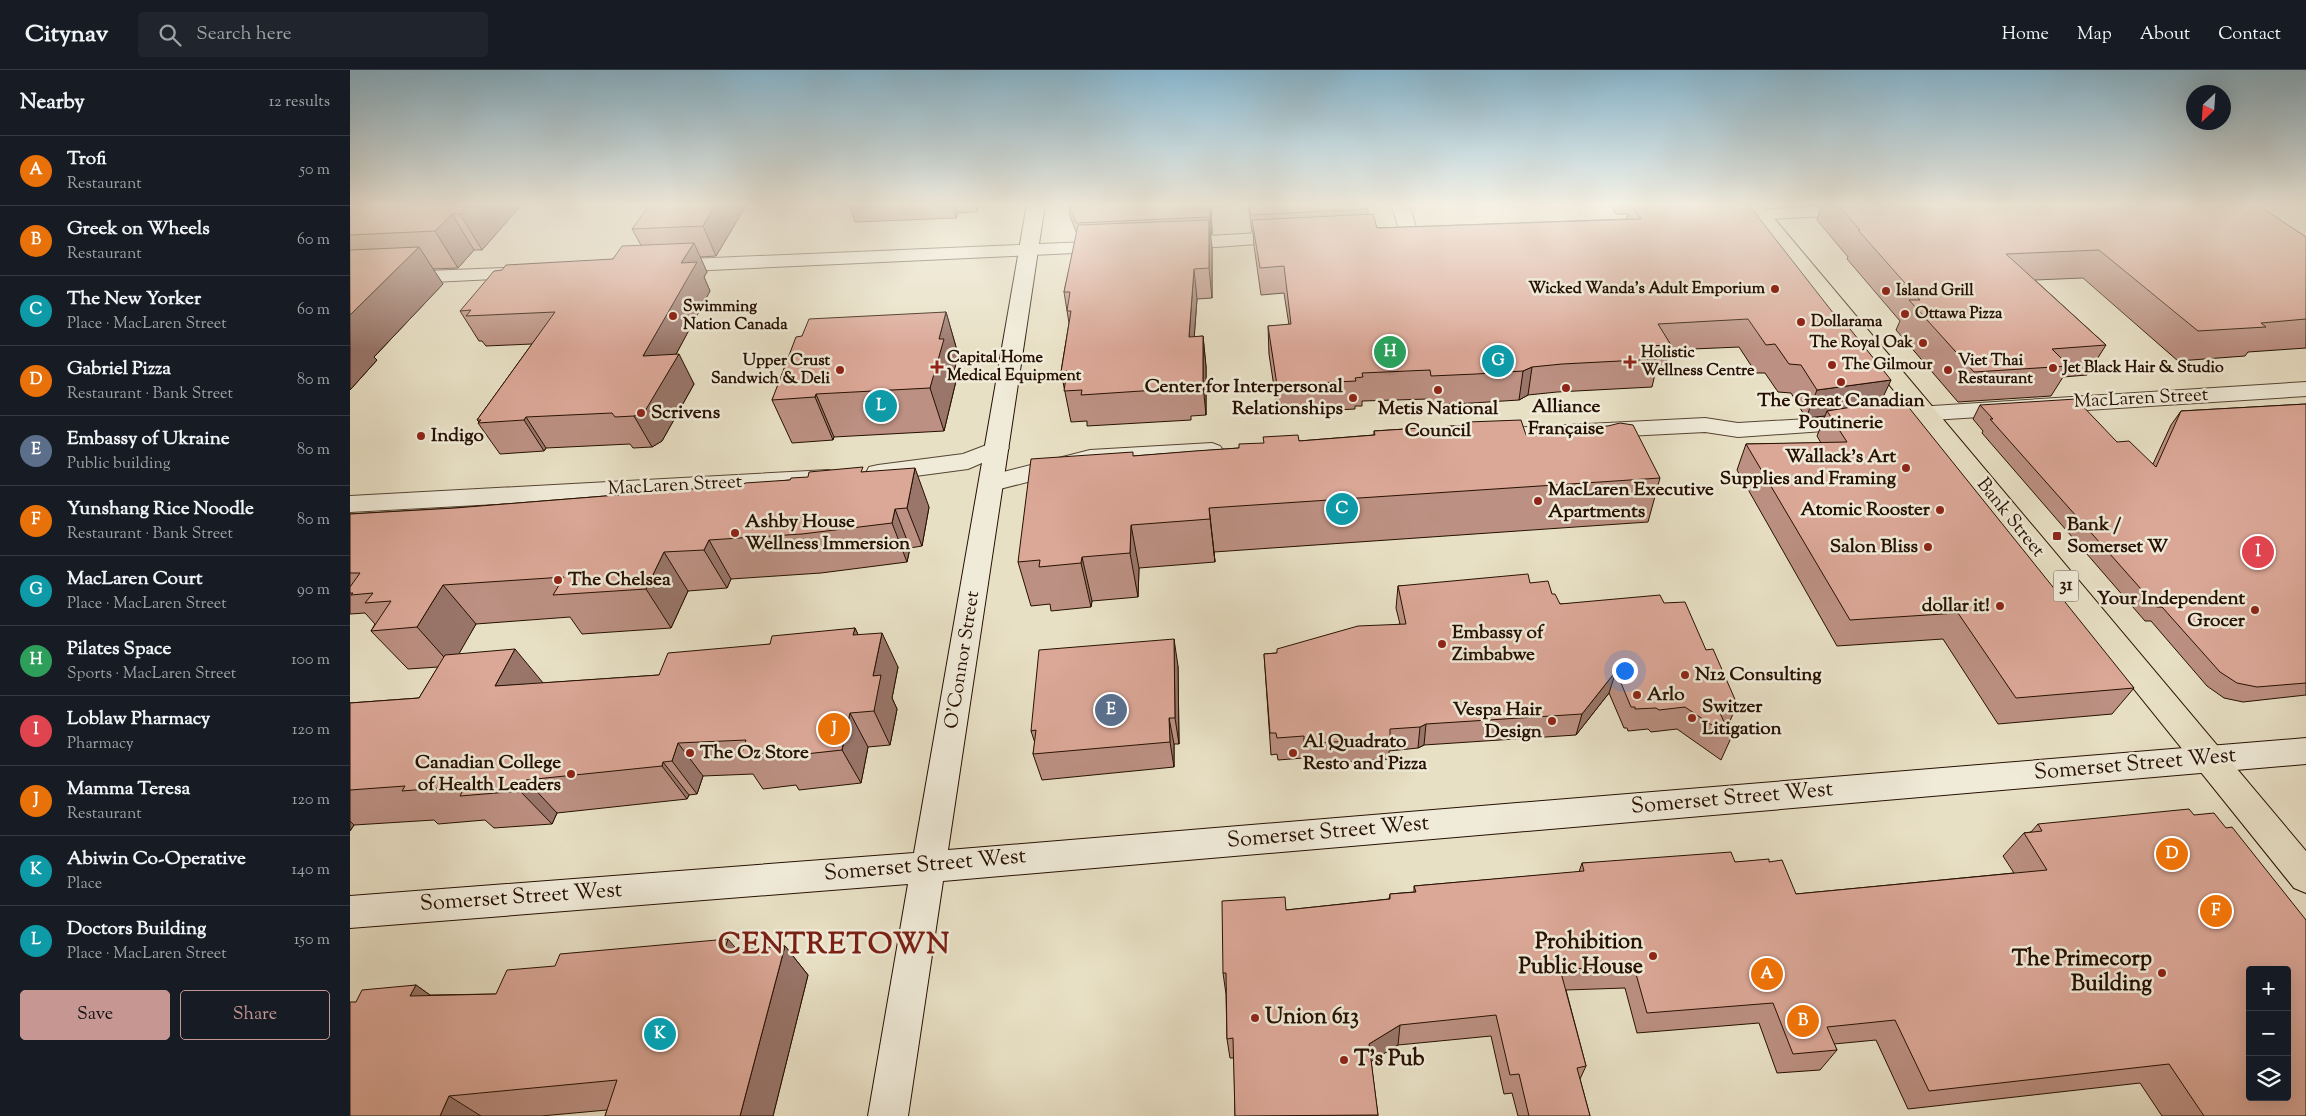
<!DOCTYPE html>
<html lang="en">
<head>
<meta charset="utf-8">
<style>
  :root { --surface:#171b24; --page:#20242c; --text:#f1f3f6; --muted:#9ea1a6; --line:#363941; --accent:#c59692 }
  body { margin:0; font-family:"Sorts Mill Goudy",serif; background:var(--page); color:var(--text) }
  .controls { position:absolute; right:15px; bottom:15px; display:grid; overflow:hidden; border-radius:5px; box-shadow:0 5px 20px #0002 }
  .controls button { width:45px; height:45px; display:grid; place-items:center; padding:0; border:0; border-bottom:1px solid var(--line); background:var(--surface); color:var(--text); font:25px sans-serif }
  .compass { position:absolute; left:1836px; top:15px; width:45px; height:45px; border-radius:50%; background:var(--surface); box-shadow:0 5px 20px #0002; rotate:205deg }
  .you { position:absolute; left:1274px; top:600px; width:18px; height:18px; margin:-12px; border:4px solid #fff; border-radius:50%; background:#1a73e8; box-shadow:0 0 0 8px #1a73e833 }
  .badge { display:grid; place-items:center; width:32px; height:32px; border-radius:50%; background:var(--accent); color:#fff; font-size:16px; font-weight:700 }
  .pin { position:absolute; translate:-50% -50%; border:2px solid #fff; box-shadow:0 1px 5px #0006 }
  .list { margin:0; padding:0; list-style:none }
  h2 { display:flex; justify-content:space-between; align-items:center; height:65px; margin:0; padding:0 20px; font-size:21px }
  h2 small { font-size:16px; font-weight:400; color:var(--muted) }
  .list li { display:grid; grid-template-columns:32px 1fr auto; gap:15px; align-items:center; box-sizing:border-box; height:70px; padding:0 20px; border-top:1px solid var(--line) }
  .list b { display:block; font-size:19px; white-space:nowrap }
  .list p { margin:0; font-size:16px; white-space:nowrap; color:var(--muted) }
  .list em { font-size:16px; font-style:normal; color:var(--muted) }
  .actions { display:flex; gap:10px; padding:15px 20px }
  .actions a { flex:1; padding:11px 0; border:1px solid var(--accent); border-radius:5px; text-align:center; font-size:18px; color:var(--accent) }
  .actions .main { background:var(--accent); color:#111 }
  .icon { flex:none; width:28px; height:28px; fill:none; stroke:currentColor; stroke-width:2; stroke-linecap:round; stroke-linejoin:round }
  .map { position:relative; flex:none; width:1956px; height:1046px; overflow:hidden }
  header { display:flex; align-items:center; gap:30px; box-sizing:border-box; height:70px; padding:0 25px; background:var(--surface); border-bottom:1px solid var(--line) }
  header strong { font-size:24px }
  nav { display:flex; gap:28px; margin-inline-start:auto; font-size:18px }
  .search { width:350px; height:45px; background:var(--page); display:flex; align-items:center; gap:12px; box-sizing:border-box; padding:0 18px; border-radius:5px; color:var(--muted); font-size:19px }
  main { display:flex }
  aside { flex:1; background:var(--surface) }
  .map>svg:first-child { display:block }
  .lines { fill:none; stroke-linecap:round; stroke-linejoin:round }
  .street-casing { stroke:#564432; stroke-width:2 }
  .secondary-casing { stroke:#261001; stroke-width:2 }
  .primary-casing { stroke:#261001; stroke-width:2 }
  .street { fill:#f0ebd9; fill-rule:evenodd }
  .secondary { fill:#f0ebd9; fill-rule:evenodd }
  .primary { fill:#e8e0c5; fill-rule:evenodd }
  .wall { fill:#bc9082; stroke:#261001 }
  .shaded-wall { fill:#99756a; stroke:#261001 }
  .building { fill:#dba797; stroke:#261001; fill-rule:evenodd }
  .poi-dot { fill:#8f2418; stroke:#f0ebd9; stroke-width:2 }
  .labels { text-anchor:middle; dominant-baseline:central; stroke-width:5; stroke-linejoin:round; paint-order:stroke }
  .far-poi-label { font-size:16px; font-weight:bold; fill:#261001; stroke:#f0ebd9; text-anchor:start }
  .shield { fill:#f0ebd9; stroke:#635242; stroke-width:1 }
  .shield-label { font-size:18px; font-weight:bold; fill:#261001 }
  .poi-label { font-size:19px; font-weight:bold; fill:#261001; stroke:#f0ebd9; text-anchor:start }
  .street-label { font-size:19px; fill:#261001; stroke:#f0ebd9 }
  .near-street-label { font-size:22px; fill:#261001; stroke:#f0ebd9 }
  .near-poi-label { font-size:22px; font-weight:bold; fill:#261001; stroke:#f0ebd9; text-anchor:end }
  .near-district-label { font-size:29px; font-weight:bold; letter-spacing:1px; fill:#7a1f14; stroke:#f0ebd9 }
</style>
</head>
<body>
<header>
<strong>Citynav</strong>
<div class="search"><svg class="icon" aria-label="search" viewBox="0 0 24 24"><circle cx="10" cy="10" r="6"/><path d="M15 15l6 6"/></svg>Search here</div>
<nav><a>Home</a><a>Map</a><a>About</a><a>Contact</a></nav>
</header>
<main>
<aside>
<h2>Nearby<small>12 results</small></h2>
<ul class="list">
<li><span class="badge" style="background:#e8710a">A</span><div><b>Trofi</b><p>Restaurant</p></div><em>50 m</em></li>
<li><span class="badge" style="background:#e8710a">B</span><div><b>Greek on Wheels</b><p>Restaurant</p></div><em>60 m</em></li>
<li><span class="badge" style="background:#0f9aa8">C</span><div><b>The New Yorker</b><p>Place · MacLaren Street</p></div><em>60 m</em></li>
<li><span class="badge" style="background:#e8710a">D</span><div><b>Gabriel Pizza</b><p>Restaurant · Bank Street</p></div><em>80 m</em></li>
<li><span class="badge" style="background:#5c6f8a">E</span><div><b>Embassy of Ukraine</b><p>Public building</p></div><em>80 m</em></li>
<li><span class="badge" style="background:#e8710a">F</span><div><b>Yunshang Rice Noodle</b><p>Restaurant · Bank Street</p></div><em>80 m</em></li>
<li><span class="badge" style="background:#0f9aa8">G</span><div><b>MacLaren Court</b><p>Place · MacLaren Street</p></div><em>90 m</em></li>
<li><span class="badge" style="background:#2e9e5b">H</span><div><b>Pilates Space</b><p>Sports · MacLaren Street</p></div><em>100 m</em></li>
<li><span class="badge" style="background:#e0444e">I</span><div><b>Loblaw Pharmacy</b><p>Pharmacy</p></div><em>120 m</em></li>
<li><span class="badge" style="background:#e8710a">J</span><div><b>Mamma Teresa</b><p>Restaurant</p></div><em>120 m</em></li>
<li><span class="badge" style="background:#0f9aa8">K</span><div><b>Abiwin Co-Operative</b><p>Place</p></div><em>140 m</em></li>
<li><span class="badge" style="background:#0f9aa8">L</span><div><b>Doctors Building</b><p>Place · MacLaren Street</p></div><em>150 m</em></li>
</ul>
<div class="actions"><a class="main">Save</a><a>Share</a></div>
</aside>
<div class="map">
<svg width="1956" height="1046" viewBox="0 0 1956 1046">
  <rect width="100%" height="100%" fill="#e8e0c5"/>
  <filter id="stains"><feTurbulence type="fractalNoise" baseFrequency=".004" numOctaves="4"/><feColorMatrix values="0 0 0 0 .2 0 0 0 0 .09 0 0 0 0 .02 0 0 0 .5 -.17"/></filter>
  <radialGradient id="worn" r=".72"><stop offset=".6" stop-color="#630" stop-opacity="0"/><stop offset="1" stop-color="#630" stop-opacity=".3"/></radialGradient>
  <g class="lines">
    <defs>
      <path id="street" d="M1041,134H1059L1067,161L1065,165L1058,167L1051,165Z
        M1508,135L1514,136L1517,140L1514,144L1383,151L1377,150L1374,146L1377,142L1383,141Z
        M941,161L948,163L950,167L948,171L824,180L817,178L815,174L817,170L824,168Z
        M761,171L768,173L770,177L768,181L317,202L310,200L307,196L310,192L317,190Z
        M179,197L186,199L189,203L186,207L0,216V204Z
        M1956,312V326L1551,352L1543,350L1539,345L1543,340L1551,338Z
        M1509,346L1517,348L1521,353L1517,358L1388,367L1355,362L1138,373L1130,371L1126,366L1130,361L1138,359L1355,348L1388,353Z
        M647,371L655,373L659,378L655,383L618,399L528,411L519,409L516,403L519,397L528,395L613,384Z
        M862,373L870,376L874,381L870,386L740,396L642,421L633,419L630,413L633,407L740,380Z
        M478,400L487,402L490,408L487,414L478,416L0,442V426Z"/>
      <path id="secondary" d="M677,134H695L598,780L1956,668V694L593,811L558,1046H518L558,814L0,858V826L564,783Z"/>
      <path id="primary" d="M1394,134H1412L1956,781V823L1944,818Z"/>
    </defs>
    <!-- street casing -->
    <use href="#street" class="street-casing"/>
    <!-- secondary casing -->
    <use href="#secondary" class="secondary-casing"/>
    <!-- primary casing -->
    <use href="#primary" class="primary-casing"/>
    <!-- street -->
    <use href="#street" class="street"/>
    <!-- secondary -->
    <use href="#secondary" class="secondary"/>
    <!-- primary -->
    <use href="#primary" class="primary"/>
  </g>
  <!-- wall -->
  <path class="wall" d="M3,134H172L132,180H124L108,198L83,199L93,214L24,287L27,290L0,320V137Z
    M397,134L366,186L350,187L357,202L354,207L360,221L326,284L344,314L312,371L302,377L283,378L280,374L196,378L194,381L150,384L128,353L129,352L127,350L182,274L136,276L132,271H129L110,241L263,189L291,175L282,159Z
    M499,134H629L627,142L608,143L606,148L505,152Z
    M718,134H861L862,164H860L862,178V228L847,229L844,267L853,266L856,297V345L841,346V350L737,356V351L721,352L711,302L719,253L714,222L727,164L720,146Z
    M898,134H1016L1018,139V145L1027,158L1277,149L1278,144H1266L1260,134H1398L1531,333L1784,618L1762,644L1648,654L1593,569L1487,576L1387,400L1396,374L1471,373L1467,366L1475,346L1456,348L1441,323L1428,322L1415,303H1406L1389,277L1320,280L1313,303L1305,304L1302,317L1207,322L1178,325L1169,330L1122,333L1079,335L1078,329L1012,331V336H1005V339L928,343L919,284L918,256L939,255L934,223L911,225L904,176L903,161L902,162Z
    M1454,134H1906L1956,167V278L1898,282L1895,286L1828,291L1733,208L1685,210L1756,275L1737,305L1713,307L1701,326L1608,332L1546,260L1550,251L1497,189L1498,187L1467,150L1472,135L1456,136Z
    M596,242L608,284L604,302L606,311L594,361L484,367L483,370L442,373L422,330L452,266Z
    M1956,334V625L1893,632L1874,628L1857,616L1801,551H1795L1632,363L1633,361L1623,349L1630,335L1767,372L1803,394L1821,355L1831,341Z
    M1118,352L1176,365L1310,408L1298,452L864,482L865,492L789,498L788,527L742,531L741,537L701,541L700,534L681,536L668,492L784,386L889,378L949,371L1024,365V361L1118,355Z
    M515,402L579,437L572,476L560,478L557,492L471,503L381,509L377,518L338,521L321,558L232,564L220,547L126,554L108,584L193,613L309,605L420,574L505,558L508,565L548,597L542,628L547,639L540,675L518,677L511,713L449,720L446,715L413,719L403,704L353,706L347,724L339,725L337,729L207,743L202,754L144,758L135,750L88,754L84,750L4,755L0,761V633L69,628L88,597L58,599L21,561L25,554L15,543L0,544V444L105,438L393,415Z
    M1180,513L1202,524L1210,534L1314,533L1356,580L1387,634L1378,656H1375L1381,668L1371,690L1327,659L1301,662L1298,659L1278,661L1277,658H1274L1259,623L1226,665L1074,675L1068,678L1039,681V689L955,695L954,688L928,690L927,684L921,685L914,584L927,583L1050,554L1046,538L1048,516Z
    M828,596L829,674H824V697L692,710L683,684L685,673L681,661Z
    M1688,754L1956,1046H1812L1790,1013L1558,1039L1526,970L1484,974L1487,980L1470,1000L1427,1003L1409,953L1287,963L1275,918L1216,920L1236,996L1230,1009L1240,1046H1168L1162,1023L1154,1024L1141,966L1048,975L1021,991L1028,1046H885L884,988H880L877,969L876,924L873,903L936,840L1039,829L1040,824L1064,822V816L1229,802L1232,793L1419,792L1446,824L1664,803L1653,786L1674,763L1681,762Z
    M435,876L458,905L423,1046H255L257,1040L191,1046H0L6,932L66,915L80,925L146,924L388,880Z"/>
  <!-- shaded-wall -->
  <path class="shaded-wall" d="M120,134H172L132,180L110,144Z
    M366,134H397L366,186L353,156Z
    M602,134H605L608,143L606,148Z
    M625,134H629L627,142Z
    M860,134H861L862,164L860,147Z
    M102,144L124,180L108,198L85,161Z
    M859,150L862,178V228L859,198Z
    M344,173L357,202L354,207L360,221L309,316L293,286L331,193Z
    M69,177L93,214L24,287L27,290L0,320V245Z
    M844,199L847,229L842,298L839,267Z
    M596,242L608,284L604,302L606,311L594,361L580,318L589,269Z
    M853,266L856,297V345L853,314Z
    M329,284L344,314L312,371L302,377L284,346Z
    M1182,297L1178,325L1169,330L1173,301Z
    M1541,310L1528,338L1477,341L1475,346L1456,348L1467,320Z
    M466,324L484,367L483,370L465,327Z
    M176,347L196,378L194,381L174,350Z
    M565,398L579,437L572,476L557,438Z
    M859,438L864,482L865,492Z
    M545,439L560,478L557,492L542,453Z
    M781,455L789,498L788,527L780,483Z
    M359,470L381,509L377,518L354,480Z
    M314,482L338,521L321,558L296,519Z
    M732,487L742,531L741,537L731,493Z
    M93,515L126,554L102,596L67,557Z
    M505,558L521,592L503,565Z
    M532,563L548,597L542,628L547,639L540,675L524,641L523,606Z
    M824,569L828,596L829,674L825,648Z
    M165,579L194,614L145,616Z
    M1266,601L1259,623L1226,665L1232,644Z
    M500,643L518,677L511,713L492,680Z
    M819,648L824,674V697L820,672Z
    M1076,654L1074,675L1068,678L1070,657Z
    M328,673L353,706L347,724L322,691Z
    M313,692L339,725L337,729L312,696Z
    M176,710L207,743L202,754L170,721Z
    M0,751L4,755L0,761Z
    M378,869L403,898L374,881Z
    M435,876L458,905L423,1046H390Z
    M66,915L105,943L60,926Z
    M1050,955L1048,975L1017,994L1019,974Z
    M99,1026L131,1046H90Z"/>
  <!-- building -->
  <path class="building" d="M3,134H120L110,144H102L85,161L0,165V137Z
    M300,134H366L353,156L282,159Z
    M719,134H860V147L726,153Z
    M899,134H1016L1018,139L901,145Z
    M1281,134H1398L1484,244H1488L1541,310L1467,320L1451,295L1439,294L1425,274L1416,275L1398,249L1308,254L1321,275L1295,276L1309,289L1212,294L1182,297L1173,301L1126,304L1081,306L1080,300L1012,303L1013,307L1005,308L1006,311L927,315L918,256L941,254L934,196L910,198L902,150L1023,144L1027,158L1291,149Z
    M1487,134H1906L1956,167V249L1911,253L1916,257L1848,261L1749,180L1656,184L1756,275L1702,279L1719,296L1624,302L1559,230H1570L1508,160H1510Z
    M859,150V198L844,199L839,267L853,266V314L837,315V318L731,325L732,320L714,321L717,301L711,302L721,241H717L720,222H714L728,155Z
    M344,173L331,193L347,192L293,286L329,284L295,341L284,346L265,347L262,343L176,347L174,350L128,353L131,350H127L205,242L116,246L121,240L110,241L144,201L152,200L156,195L263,189L272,176Z
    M69,177L0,245V180Z
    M596,242L589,269H594L580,318L466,324L465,327L422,330L446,267L452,266L459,249Z
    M1552,329L1784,618L1666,628L1608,543L1500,550L1396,374L1497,372L1477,341Z
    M1726,329L1767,372L1779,371L1806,397L1831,341L1956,334V613L1907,617L1887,613L1870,602L1812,537H1807L1640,349H1643L1630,335Z
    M1171,350L1176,365L1208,356L1220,358L1232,355L1240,357L1258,356L1270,353L1283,355L1310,408L859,438L860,449L781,455L780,483L732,487L731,493L689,497L690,490L668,492L681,389L783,382V386L845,381L889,378V374L914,373L913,367L948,365L949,371L1025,365L1024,361L1119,355L1118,352Z
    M513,397L511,402L565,398L557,438L545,439L542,453L452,464L359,470L354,480L314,482L296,519L203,525L214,507L93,515L67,557L21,561L41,531L15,533L23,523L1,525L3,523H0V517L10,503H0V444L105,438L393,415L395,413L440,410L441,408L458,407L459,402Z
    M1178,504L1180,513L1198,511L1202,524H1205L1210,534L1310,525L1314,533L1335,532L1356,580L1363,579L1387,634L1367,636L1381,668L1335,637L1309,640L1306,638L1285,639V637H1281L1266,601L1232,644L1076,654L1070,657L1040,659V668L954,674V666L927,668L926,663H920L914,584L927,583V579L1008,556L1056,554L1048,516Z
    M505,558L503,565L532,563L523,606L531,605L524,641L500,643L492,680L428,687L429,682L391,686L396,670L328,673L322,691L313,692L312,696L176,710L170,721L110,726L115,716L52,721L55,716L0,720V633L69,628L95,585L165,579L145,616L309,605L318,583L420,574L422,566Z
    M824,569L825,648H819L820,672L683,684L686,660L681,661L689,580Z
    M1839,739L1844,745L1864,743L1876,758L1882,757L1956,850V1046H1854L1819,994L1579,1021L1545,950L1477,957L1487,980L1443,984L1423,933L1297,943L1284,897L1210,899L1236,996L1227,998L1240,1046H1179L1169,1004L1160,1005L1146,945L1050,955L1019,974L1028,1045L885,1046L883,968L877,969L876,903H873L872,831L935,827L936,840L1040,829V824L1066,822L1064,816L1234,801L1232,793L1381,782L1385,792L1419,789V792L1432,790L1446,824L1697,800L1674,763L1692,761L1688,754ZM1900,900H1937V1027H1900Z
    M378,869L374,881L435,876L390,1046H255L267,1010L99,1026L90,1046H0V932H6L12,920L66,915L60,926L146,924L157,900L205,896L210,884Z"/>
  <!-- sky -->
  <linearGradient id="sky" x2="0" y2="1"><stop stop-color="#88b8d1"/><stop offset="0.48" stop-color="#f5f1e5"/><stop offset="1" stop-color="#f5f1e5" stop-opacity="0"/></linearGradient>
  <rect width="1956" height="280" fill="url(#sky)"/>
  <!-- markers -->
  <g class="poi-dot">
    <circle cx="1425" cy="219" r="5"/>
    <circle cx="1536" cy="221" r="5"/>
    <circle cx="1555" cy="244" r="5"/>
    <circle cx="323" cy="246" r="5"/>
    <circle cx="1451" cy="252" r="5"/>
    <circle cx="1573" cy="273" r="5"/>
    <path d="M1277.5 284.5h5v5h5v5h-5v5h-5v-5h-5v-5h5z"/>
    <circle cx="1482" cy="295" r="5"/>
    <path d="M584.5 289.5h5v5h5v5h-5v5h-5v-5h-5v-5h5z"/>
    <circle cx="1703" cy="298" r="5"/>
    <circle cx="490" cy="300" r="5"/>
    <circle cx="1598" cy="300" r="5"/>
    <circle cx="1491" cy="312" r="5"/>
    <circle cx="1216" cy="318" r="5"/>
    <circle cx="1088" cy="320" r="5"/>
    <circle cx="1003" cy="328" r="5"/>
    <circle cx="291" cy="343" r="5"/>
    <circle cx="71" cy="366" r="5"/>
    <circle cx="1556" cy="398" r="5"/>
    <circle cx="1188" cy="431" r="5"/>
    <circle cx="1590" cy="440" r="5"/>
    <circle cx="385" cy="463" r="5"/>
    <rect x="1702" y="461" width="10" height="10" rx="2.5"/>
    <circle cx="1578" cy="477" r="5"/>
    <circle cx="208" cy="510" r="5"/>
    <circle cx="1650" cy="536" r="5"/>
    <circle cx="1905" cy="540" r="5"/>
    <circle cx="1092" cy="574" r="5"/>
    <circle cx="1335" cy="605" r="5"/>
    <circle cx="1287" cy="625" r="5"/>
    <circle cx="1342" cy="648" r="5"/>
    <circle cx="1202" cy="651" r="5"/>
    <circle cx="340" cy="683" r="5"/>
    <circle cx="943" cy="683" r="5"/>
    <circle cx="221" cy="704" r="5"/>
    <circle cx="1303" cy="886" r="5"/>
    <circle cx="1812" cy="903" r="5"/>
    <circle cx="905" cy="948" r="5"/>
    <circle cx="994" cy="990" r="5"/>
  </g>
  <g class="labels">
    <!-- far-poi labels -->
    <g class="far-poi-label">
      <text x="1415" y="219" text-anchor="end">Wicked Wanda's Adult Emporium</text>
      <text x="1546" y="221">Island Grill</text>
      <text x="333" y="237">Swimming<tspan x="333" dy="18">Nation Canada</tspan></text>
      <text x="1565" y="244">Ottawa Pizza</text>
      <text x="1461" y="252">Dollarama</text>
      <text x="1563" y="273" text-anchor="end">The Royal Oak</text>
      <text x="1291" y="283">Holistic<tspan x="1291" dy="18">Wellness Centre</tspan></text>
      <text x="597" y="288">Capital Home<tspan x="597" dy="18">Medical Equipment</tspan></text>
      <text x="480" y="291" text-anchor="end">Upper Crust<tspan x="480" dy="18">Sandwich &amp; Deli</tspan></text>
      <text x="1608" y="291">Viet Thai<tspan x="1608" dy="18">Restaurant</tspan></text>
      <text x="1492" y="295">The Gilmour</text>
      <text x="1713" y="298">Jet Black Hair &amp; Studio</text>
    </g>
    <!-- shield labels -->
    <rect class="shield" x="1703.5" y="500.5" width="25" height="31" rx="4"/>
    <g class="shield-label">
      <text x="1716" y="516">31</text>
    </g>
    <!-- poi labels -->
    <g class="poi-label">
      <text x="993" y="317" text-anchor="end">Center for Interpersonal<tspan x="993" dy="22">Relationships</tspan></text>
      <text x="1491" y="331" text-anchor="middle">The Great Canadian<tspan x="1491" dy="22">Poutinerie</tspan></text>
      <text x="1216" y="337" text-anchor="middle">Alliance<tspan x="1216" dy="22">Française</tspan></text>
      <text x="1088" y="339" text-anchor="middle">Metis National<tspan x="1088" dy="22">Council</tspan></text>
      <text x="301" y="343">Scrivens</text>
      <text x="81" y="366">Indigo</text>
      <text x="1546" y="387" text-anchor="end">Wallack's Art<tspan x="1546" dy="22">Supplies and Framing</tspan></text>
      <text x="1198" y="420">MacLaren Executive<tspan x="1198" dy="22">Apartments</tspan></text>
      <text x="1580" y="440" text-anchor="end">Atomic Rooster</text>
      <text x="395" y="452">Ashby House<tspan x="395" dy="22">Wellness Immersion</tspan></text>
      <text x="1717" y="455">Bank /<tspan x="1717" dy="22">Somerset W</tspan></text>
      <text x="1568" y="477" text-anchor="end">Salon Bliss</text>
      <text x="218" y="510">The Chelsea</text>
      <text x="1895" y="529" text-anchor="end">Your Independent<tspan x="1895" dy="22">Grocer</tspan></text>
      <text x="1640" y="536" text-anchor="end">dollar it!</text>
      <text x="1102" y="563">Embassy of<tspan x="1102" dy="22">Zimbabwe</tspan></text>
      <text x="1345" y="605">N12 Consulting</text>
      <text x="1297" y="625">Arlo</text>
      <text x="1352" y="637">Switzer<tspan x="1352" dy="22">Litigation</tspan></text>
      <text x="1192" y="640" text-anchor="end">Vespa Hair<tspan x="1192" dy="22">Design</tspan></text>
      <text x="953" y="672">Al Quadrato<tspan x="953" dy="22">Resto and Pizza</tspan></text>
      <text x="350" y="683">The Oz Store</text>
      <text x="211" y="693" text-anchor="end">Canadian College<tspan x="211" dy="22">of Health Leaders</tspan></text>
    </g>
    <!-- street labels -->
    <g class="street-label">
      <text transform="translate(1791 329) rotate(-3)">MacLaren Street</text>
      <text transform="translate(325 416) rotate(-3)">MacLaren Street</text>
      <text transform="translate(1660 448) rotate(51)">Bank Street</text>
      <text transform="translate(613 590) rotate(-81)">O'Connor Street</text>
    </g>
    <!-- near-street labels -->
    <g class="near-street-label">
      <text transform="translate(1785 695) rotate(-5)">Somerset Street West</text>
      <text transform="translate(1382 729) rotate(-5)">Somerset Street West</text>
      <text transform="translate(978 763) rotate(-5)">Somerset Street West</text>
      <text transform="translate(575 796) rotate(-5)">Somerset Street West</text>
      <text transform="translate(171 828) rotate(-4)">Somerset Street West</text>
    </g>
    <!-- near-poi labels -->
    <g class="near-poi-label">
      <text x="1293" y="873">Prohibition<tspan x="1293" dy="25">Public House</tspan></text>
      <text x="1802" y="890">The Primecorp<tspan x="1802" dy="25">Building</tspan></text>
      <text x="915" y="948" text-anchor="start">Union 613</text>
      <text x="1004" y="990" text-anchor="start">T's Pub</text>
    </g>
    <!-- near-district labels -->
    <g class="near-district-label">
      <text x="484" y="876">CENTRETOWN</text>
    </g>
  </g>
  <rect width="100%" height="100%" filter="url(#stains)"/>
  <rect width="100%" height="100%" fill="url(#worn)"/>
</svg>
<div class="controls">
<button>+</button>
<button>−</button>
<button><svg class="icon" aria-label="layers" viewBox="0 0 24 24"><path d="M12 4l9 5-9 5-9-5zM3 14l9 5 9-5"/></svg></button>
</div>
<svg class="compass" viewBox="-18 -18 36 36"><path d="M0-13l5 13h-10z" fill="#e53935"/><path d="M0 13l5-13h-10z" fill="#9ea1a6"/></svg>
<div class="you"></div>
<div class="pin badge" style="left:1417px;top:904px;background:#e8710a">A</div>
<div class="pin badge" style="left:1453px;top:951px;background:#e8710a">B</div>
<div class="pin badge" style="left:992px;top:439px;background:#0f9aa8">C</div>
<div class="pin badge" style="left:1822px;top:784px;background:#e8710a">D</div>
<div class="pin badge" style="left:761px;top:640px;background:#5c6f8a">E</div>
<div class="pin badge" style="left:1866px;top:841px;background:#e8710a">F</div>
<div class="pin badge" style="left:1148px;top:291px;background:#0f9aa8">G</div>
<div class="pin badge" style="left:1040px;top:282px;background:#2e9e5b">H</div>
<div class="pin badge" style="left:1908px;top:482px;background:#e0444e">I</div>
<div class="pin badge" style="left:484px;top:659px;background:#e8710a">J</div>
<div class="pin badge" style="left:310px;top:964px;background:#0f9aa8">K</div>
<div class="pin badge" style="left:531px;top:336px;background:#0f9aa8">L</div>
</div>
</main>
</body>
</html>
